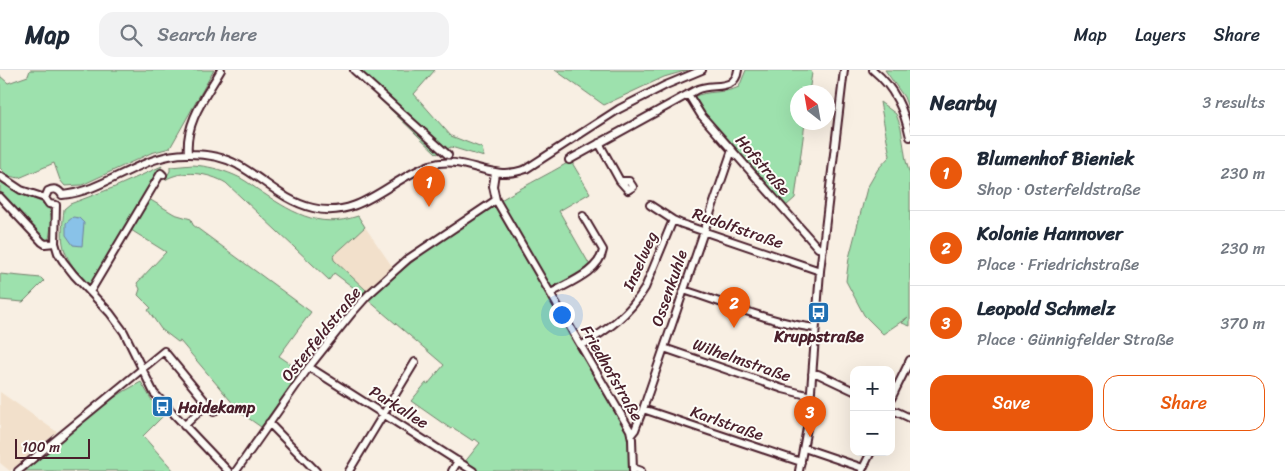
<!DOCTYPE html>
<html lang="en">
<head>
<meta charset="utf-8">
<style>
  :root { --surface:#fff; --page:#f2f2f3; --text:#1f2937; --muted:#747a83; --line:#e0e1e3; --accent:#ea580c }
  body { margin:0; font-family:Sriracha,sans-serif; background:var(--page); color:var(--text) }
  .controls { position:absolute; right:15px; bottom:15px; display:grid; overflow:hidden; border-radius:10px; box-shadow:0 5px 20px #0002 }
  .controls button { width:45px; height:45px; display:grid; place-items:center; padding:0; border:0; border-bottom:1px solid var(--line); background:var(--surface); color:var(--text); font:25px sans-serif }
  .compass { position:absolute; left:790px; top:15px; width:45px; height:45px; border-radius:50%; background:var(--surface); box-shadow:0 5px 20px #0002; rotate:329deg }
  .scale { position:absolute; left:15px; bottom:12px; width:75px; box-sizing:border-box; padding-left:5px; border:2px solid #4a1f2b; border-top:0; font-size:14px; line-height:18px; white-space:nowrap; color:#4a1f2b; -webkit-text-stroke:4px #fdfcf7; paint-order:stroke }
  .you { position:absolute; left:561px; top:244px; width:18px; height:18px; margin:-12px; border:4px solid #fff; border-radius:50%; background:#1a73e8; box-shadow:0 0 0 8px #1a73e833 }
  .badge { display:grid; place-items:center; width:32px; height:32px; border-radius:50%; background:var(--accent); color:#fff; font-size:16px; font-weight:700 }
  .pin { position:absolute; translate:-50% -41px; filter:drop-shadow(0 1px 2px #0008) }
  .pin::after { content:''; position:absolute; top:26px; width:18px; height:15px; background:inherit; clip-path:polygon(0 0,100% 0,50% 100%) }
  .list { margin:0; padding:0; list-style:none }
  h2 { display:flex; justify-content:space-between; align-items:center; height:65px; margin:0; padding:0 20px; font-size:21px }
  h2 small { font-size:16px; font-weight:400; color:var(--muted) }
  .list li { display:grid; grid-template-columns:32px 1fr auto; gap:15px; align-items:center; box-sizing:border-box; height:75px; padding:0 20px; border-top:1px solid var(--line) }
  .list b { display:block; font-size:19px; white-space:nowrap }
  .list p { margin:0; font-size:16px; white-space:nowrap; color:var(--muted) }
  .list em { font-size:16px; font-style:normal; color:var(--muted) }
  .actions { display:flex; gap:10px; padding:15px 20px }
  .actions a { flex:1; padding:11px 0; border:1px solid var(--accent); border-radius:15px; text-align:center; font-size:18px; color:var(--accent) }
  .actions .main { background:var(--accent); color:#fff }
  .icon { flex:none; width:28px; height:28px; fill:none; stroke:currentColor; stroke-width:2; stroke-linecap:round; stroke-linejoin:round }
  .map { position:relative; flex:none; width:910px; height:401px; overflow:hidden }
  header { display:flex; align-items:center; gap:30px; box-sizing:border-box; height:70px; padding:0 25px; background:var(--surface); border-bottom:1px solid var(--line) }
  header strong { font-size:24px }
  nav { display:flex; gap:28px; margin-inline-start:auto; font-size:18px }
  .search { width:350px; height:45px; background:var(--page); display:flex; align-items:center; gap:12px; box-sizing:border-box; padding:0 18px; border-radius:15px; color:var(--muted); font-size:19px }
  main { display:flex }
  aside { flex:1; background:var(--surface) }
  .map>svg:first-child { display:block }
  .built { fill:#f2e0cb }
  .green { fill:#9de1ad; stroke:#74806c }
  .water { fill:#89c2e8; stroke:#70819c }
  .lines { fill:none; stroke-linecap:round; stroke-linejoin:round }
  .minor-casing { stroke:#4a1f2b; stroke-width:10 }
  .minor { stroke:#fdfcf7; stroke-width:6 }
  .labels { text-anchor:middle; dominant-baseline:central; stroke-width:4; stroke-linejoin:round; paint-order:stroke }
  .street-label { font-size:16px; fill:#4a1f2b; stroke:#fdfcf7 }
  .poi-label { font-size:16px; font-weight:bold; fill:#4a1f2b; stroke:#fdfcf7 }
</style>
</head>
<body>
<header>
<strong>Map</strong>
<div class="search"><svg class="icon" aria-label="search" viewBox="0 0 24 24"><circle cx="10" cy="10" r="6"/><path d="M15 15l6 6"/></svg>Search here</div>
<nav><a>Map</a><a>Layers</a><a>Share</a></nav>
</header>
<main>
<div class="map">
<svg width="910" height="401" viewBox="0 0 910 401">
  <rect width="100%" height="100%" fill="#f8efe3"/>
  <filter id="ink" filterUnits="userSpaceOnUse"><feTurbulence type="fractalNoise" baseFrequency=".02" numOctaves="2"/><feDisplacementMap in="SourceGraphic" scale="10" xChannelSelector="R" yChannelSelector="G"/><feConvolveMatrix kernelMatrix="1 2 1 2 8 2 1 2 1" color-interpolation-filters="sRGB"/></filter>
  <g filter="url(#ink)">
    <!-- built -->
    <path class="built" d="M365,157L394,199L372,221L366,220L334,190L333,186Z
      M0,322L57,362L10,401L0,393Z"/>
    <!-- green -->
    <path class="green" d="M30,0H214L170,78L151,83L82,115L65,116L60,110L54,93L19,108L8,106L0,98V6L8,13L28,6Z
      M349,0H435L414,24L451,66L482,78L484,87L451,77L437,84Z
      M555,0H688L664,7L604,35Z
      M746,0H810L812,3L809,22H798V52L805,53L795,128L786,136L704,44L693,27C708,20 724,24 739,17Z
      M885,0H910V43L904,27Z
      M880,32L896,44L901,58L906,91L910,105V256L902,253L908,247L883,264L864,245L846,211L849,188L867,118L878,99L890,86Z
      M571,91L590,123L559,141L591,197L548,222L570,261L568,263L629,366L630,401H478L464,393L480,373L475,369L473,371L452,357L451,359L411,331L426,313L428,314L444,295L368,230C407,194 449,163 494,134C518,119 545,106 571,91Z
      M193,95C207,96 220,99 234,105C242,108 250,114 257,119C290,141 317,160 358,146L365,157L333,186L334,190L366,220L362,224L334,203L329,210L226,113C209,103 183,99 165,110L170,101V97Z
      M162,96L91,214C86,213 83,209 80,205C59,181 61,168 64,139L70,134L115,117Z
      M0,111L12,120L41,132L50,140L52,150L49,169L46,171L42,168L0,123Z
      M149,129L174,144L191,149L193,155L197,158L311,242L279,286L301,301L261,357L241,343L180,271L178,272L161,259L148,240L151,238L138,225L140,219L137,213L166,182L131,160Z
      M0,204L41,208L44,211L23,232L0,230Z
      M141,312L153,332L165,344L143,366L174,401H23C60,368 98,334 141,312Z"/>
    <!-- water -->
    <path class="water" d="M73,147L79,148L84,153L82,176L73,175L66,165V153Z"/>
    <g class="lines">
      <defs>
        <path id="minor" d="M354,0L448,85
          M873,0C895,18 904,40 910,67
          M688,24L701,45L818,178L823,179
          M599,73L620,111L628,120L633,117L629,111H620
          M188,83C185,52 206,26 221,0
          M569,90L696,20C712,12 735,23 738,0
          M495,103L493,116L496,130L630,360L632,369L633,401
          M0,106L21,120L45,128
          M62,125C107,121 144,82 190,84C206,84 224,87 238,95C264,109 283,131 313,138C359,150 390,109 430,95C466,84 489,113 526,99L619,39L666,15L702,0
          M0,127L42,172L45,174L55,173
          M45,128L48,121C54,118 59,119 62,125
          M45,128L49,134L56,135
          M56,135L55,173L58,183L63,191L74,205L110,243L124,262L154,323L228,401
          M650,135L673,150L682,154L820,201
          M684,220C727,234 770,252 815,258
          M90,222L161,103L163,105
          M551,223C568,213 599,202 603,180L583,146
          M581,276C607,260 629,245 645,218L673,150
          M664,278L783,319L811,326
          M309,297L473,401
          M812,304H818L854,321
          M891,329L910,290
          M643,339L801,392
          M891,339L910,348
          M269,353L316,401
          M184,356L207,334
          M631,365L635,360L643,339L732,80
          M804,378L863,398
          M633,398L641,401
          M862,400L871,382
          M18,401L164,281L214,342
          M236,401L309,297L352,243L368,225L408,189L496,130
          M349,401L415,292
          M452,401L458,391
          M799,401L809,347L820,201L844,0"/>
      </defs>
      <!-- minor casing -->
      <use href="#minor" class="minor-casing"/>
      <!-- minor -->
      <use href="#minor" class="minor"/>
    </g>
  </g>
  <!-- icons -->
  <defs>
    <symbol id="bus-square" viewBox="-11 -11 22 22"><rect x="-9" y="-9" width="18" height="18" rx="4" fill="#1f6fb2" stroke="#fdfcf7"/><path d="M-5-6H5V4H4V6H2V4H-2V6H-4V4H-5ZM-3.5-4V0h7V-4ZM-3.5 1.2v1.5H-2V1.2ZM2 1.2v1.5H3.5V1.2Z" fill="#fff"/></symbol>
  </defs>
  <g fill-rule="evenodd">
    <use href="#bus-square" x="806" y="230" width="25" height="25"/>
    <use href="#bus-square" x="150" y="324" width="25" height="25"/>
  </g>
  <g class="labels">
    <!-- street labels -->
    <g class="street-label">
      <text transform="translate(763 95) rotate(49)">Hofstraße</text>
      <text transform="translate(738 158) rotate(19)">Rudolfstraße</text>
      <text transform="translate(640 191) rotate(-66)">Inselweg</text>
      <text transform="translate(669 218) rotate(-71)">Ossenkuhle</text>
      <text transform="translate(321 264) rotate(-51)">Osterfeldstraße</text>
      <text transform="translate(742 290) rotate(19)">Wilhelmstraße</text>
      <text transform="translate(612 303) rotate(60)">Friedhofstraße</text>
      <text transform="translate(399 337) rotate(32)">Parkallee</text>
      <text transform="translate(727 353) rotate(19)">Karlstraße</text>
    </g>
    <!-- poi labels -->
    <g class="poi-label">
      <text x="819" y="266">Kruppstraße</text>
      <text x="178" y="337" text-anchor="start">Haidekamp</text>
    </g>
  </g>
</svg>
<div class="controls">
<button>+</button>
<button>−</button>
</div>
<svg class="compass" viewBox="-18 -18 36 36"><path d="M0-13l5 13h-10z" fill="#e53935"/><path d="M0 13l5-13h-10z" fill="#747a83"/></svg>
<div class="scale">100 m</div>
<div class="you"></div>
<div class="pin badge" style="left:429px;top:137px">1</div>
<div class="pin badge" style="left:734px;top:258px">2</div>
<div class="pin badge" style="left:810px;top:367px">3</div>
</div>
<aside>
<h2>Nearby<small>3 results</small></h2>
<ul class="list">
<li><span class="badge">1</span><div><b>Blumenhof Bieniek</b><p>Shop · Osterfeldstraße</p></div><em>230 m</em></li>
<li><span class="badge">2</span><div><b>Kolonie Hannover</b><p>Place · Friedrichstraße</p></div><em>230 m</em></li>
<li><span class="badge">3</span><div><b>Leopold Schmelz</b><p>Place · Günnigfelder Straße</p></div><em>370 m</em></li>
</ul>
<div class="actions"><a class="main">Save</a><a>Share</a></div>
</aside>
</main>
</body>
</html>
